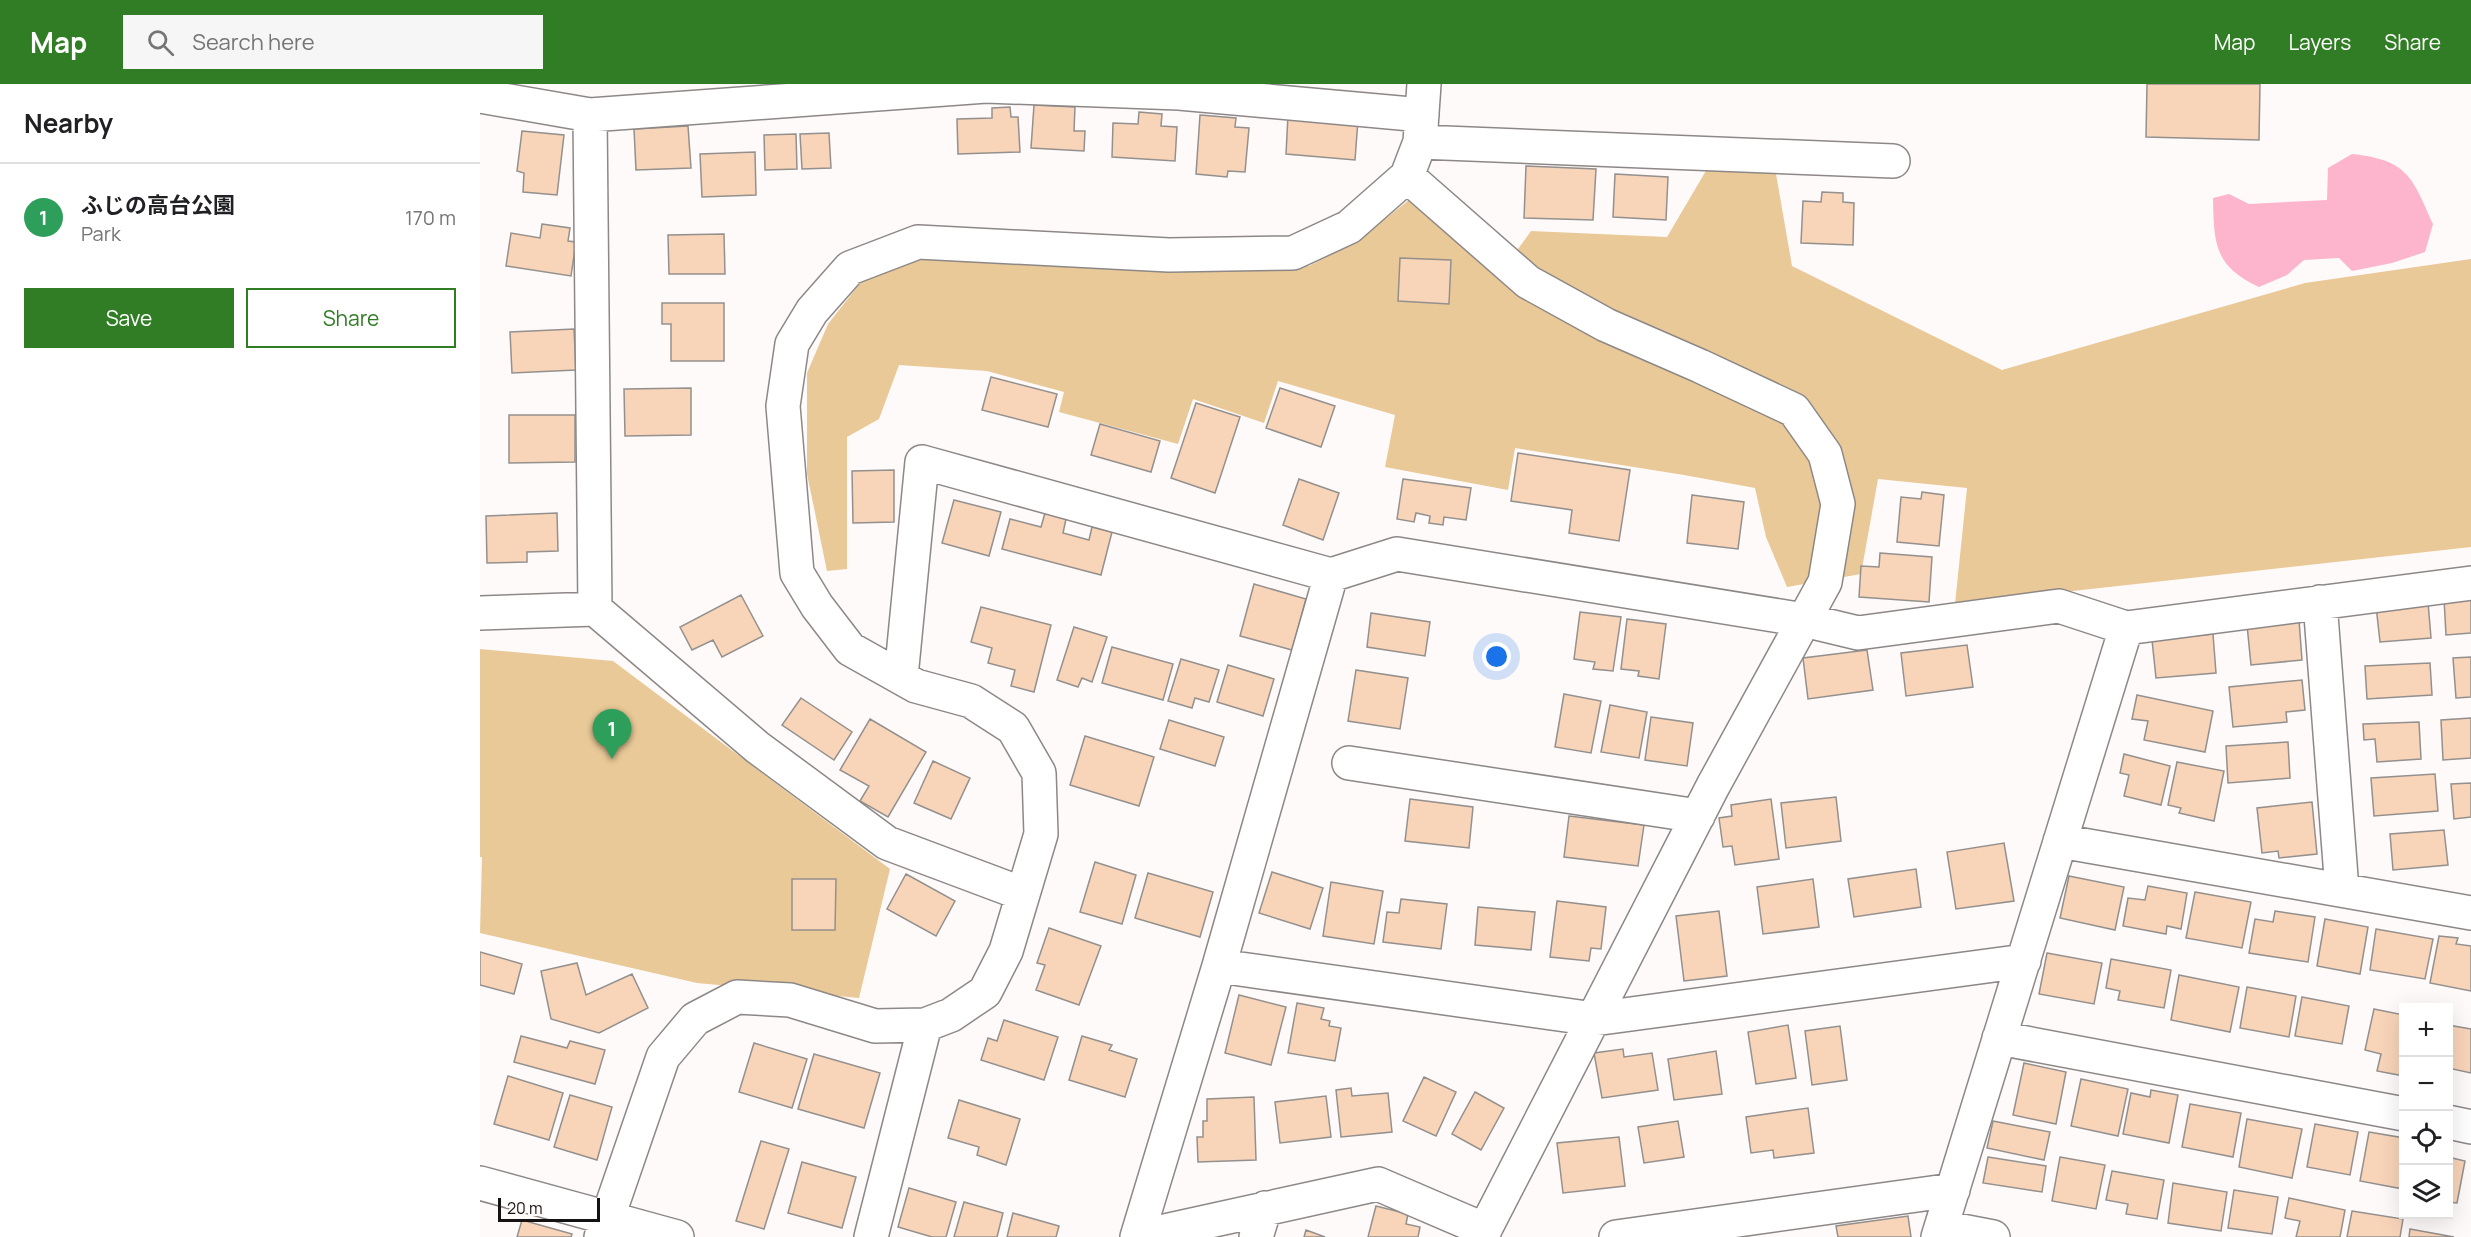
<!DOCTYPE html>
<html lang="en">
<head>
<meta charset="utf-8">
<style>
  :root { --surface:#fff; --page:#f6f6f6; --text:#202124; --muted:#757577; --line:#e0e0e0; --accent:#317d25 }
  body { margin:0; font-family:Manrope,"Noto Sans JP",sans-serif; background:var(--page); color:var(--text) }
  .controls { position:absolute; right:18px; bottom:18px; display:grid; overflow:hidden; border-radius:0px; box-shadow:0 6px 24px #0002 }
  .controls button { width:54px; height:54px; display:grid; place-items:center; padding:0; border:0; border-bottom:2px solid var(--line); background:var(--surface); color:var(--text); font:30px sans-serif }
  .scale { position:absolute; left:18px; bottom:15px; width:102px; box-sizing:border-box; padding-left:6px; border:3px solid #141212; border-top:0; font-size:16px; line-height:21px; white-space:nowrap; color:#141212; -webkit-text-stroke:4px #fefaf9; paint-order:stroke }
  .you { position:absolute; left:1017px; top:573px; width:21px; height:21px; margin:-15px; border:4px solid #fff; border-radius:50%; background:#1a73e8; box-shadow:0 0 0 9px #1a73e833 }
  .badge { display:grid; place-items:center; width:39px; height:39px; border-radius:50%; background:var(--accent); color:#fff; font-size:20px; font-weight:700 }
  .pin { position:absolute; translate:-50% -50px; filter:drop-shadow(0 2px 3px #0008) }
  .pin::after { content:''; position:absolute; top:32px; width:21px; height:18px; background:inherit; clip-path:polygon(0 0,100% 0,50% 100%) }
  .list { margin:0; padding:0; list-style:none }
  h2 { display:flex; justify-content:space-between; align-items:center; height:78px; margin:0; padding:0 24px; font-size:26px }
  h2 small { font-size:20px; font-weight:400; color:var(--muted) }
  .list li { display:grid; grid-template-columns:39px 1fr auto; gap:18px; align-items:center; box-sizing:border-box; height:108px; padding:0 24px; border-top:2px solid var(--line) }
  .list b { display:block; font-size:22px; white-space:nowrap }
  .list p { margin:0; font-size:20px; white-space:nowrap; color:var(--muted) }
  .list em { font-size:20px; font-style:normal; color:var(--muted) }
  .actions { display:flex; gap:12px; padding:18px 24px }
  .actions a { flex:1; padding:14px 0; border:2px solid var(--accent); border-radius:0px; text-align:center; font-size:21px; color:var(--accent) }
  .actions .main { background:var(--accent); color:#fff }
  .icon { flex:none; width:33px; height:33px; fill:none; stroke:currentColor; stroke-width:2; stroke-linecap:round; stroke-linejoin:round }
  .map { position:relative; flex:none; width:1991px; height:1153px; overflow:hidden }
  header { display:flex; align-items:center; gap:36px; box-sizing:border-box; height:84px; padding:0 30px; background:var(--accent); color:#fff }
  header strong { font-size:28px }
  nav { display:flex; gap:33px; margin-inline-start:auto; font-size:21px }
  .search { width:420px; height:54px; background:var(--page); display:flex; align-items:center; gap:15px; box-sizing:border-box; padding:0 21px; border-radius:0px; color:var(--muted); font-size:22px }
  main { display:flex }
  aside { flex:1; background:var(--surface) }
  .map>svg:first-child { display:block }
  .green { fill:#e9c997 }
  .water { fill:#fdb4cd }
  .building { fill:#f8d4b9; stroke:#94908d; stroke-width:1.5 }
  .lines { fill:none; stroke-linecap:round; stroke-linejoin:round }
  .minor-casing { stroke:#8d8887; stroke-width:36 }
  .minor { stroke:#fff; stroke-width:33 }
</style>
</head>
<body>
<header>
<strong>Map</strong>
<div class="search"><svg class="icon" aria-label="search" viewBox="0 0 24 24"><circle cx="10" cy="10" r="6"/><path d="M15 15l6 6"/></svg>Search here</div>
<nav><a>Map</a><a>Layers</a><a>Share</a></nav>
</header>
<main>
<aside>
<h2>Nearby<small></small></h2>
<ul class="list">
<li><span class="badge" style="background:#2e9e5b">1</span><div><b>ふじの高台公園</b><p>Park</p></div><em>170 m</em></li>
</ul>
<div class="actions"><a class="main">Save</a><a>Share</a></div>
</aside>
<div class="map">
<svg width="1991" height="1153" viewBox="0 0 1991 1153">
  <rect width="100%" height="100%" fill="#fefaf9"/>
  <!-- green -->
  <path class="green" d="M1230,80L1295,84L1312,182L1522,286L1825,199L1991,175V463L1475,520L1487,404L1398,395L1381,490L1307,503L1286,453L1275,404L1204,391L1035,364L1028,406L905,383L915,331L798,297L784,339L713,315L698,360L579,328L584,308L507,287L419,281L399,335L367,353V485L347,487L327,390V289L348,240L385,193L438,174L829,182L876,158L934,112L1020,190L1051,147L1187,153Z
    M0,565L133,577L410,785L379,914L217,899L0,849L2,773H0Z"/>
  <!-- water -->
  <path class="water" d="M1872,70C1928,76 1932,93 1953,140L1945,168L1912,179L1872,187L1859,174L1824,176L1807,191L1779,203C1734,182 1734,160 1733,114L1749,110L1769,120L1847,116L1848,84Z"/>
  <!-- building -->
  <path class="building" d="M1667,0H1780L1779,56L1666,53Z
    M554,21L595,23L594,47H605L604,67L551,64Z
    M530,23L531,33H538L540,68L478,70L477,35L512,34V24Z
    M659,28L682,30L681,42L697,43L695,77L632,73L633,39L658,40Z
    M720,31L756,34L755,43L769,44L765,88L748,87L747,93L716,90Z
    M808,31L878,36L875,76L806,70Z
    M208,42L211,84L156,86L154,45Z
    M42,47L84,51L77,111L43,108L44,89L37,87Z
    M349,49L351,84L322,85L320,50Z
    M316,50L317,85L285,86L284,51Z
    M275,68L276,111L222,113L220,70Z
    M1046,82L1116,85L1113,136L1044,134Z
    M1135,90L1188,93L1186,136L1133,133Z
    M1342,108L1363,109V118L1374,119L1373,161L1321,159L1323,117L1341,118Z
    M62,140L90,144L88,157L96,158L91,192L26,182L31,149L60,154Z
    M244,150L245,190H189L188,151Z
    M920,174L971,176L969,220L918,217Z
    M182,219H244V277H191V240H182Z
    M94,245L96,286L32,289L30,248Z
    M511,293L577,310L568,343L502,326Z
    M211,304V351L145,352L144,305Z
    M800,304L855,322L841,363L786,344Z
    M716,319L760,333L735,409L691,394Z
    M29,331H95V378L29,379Z
    M620,340L680,357L671,388L611,371Z
    M1038,369L1150,386L1139,457L1089,449L1092,426L1031,417Z
    M414,386V438L373,439L372,387Z
    M819,395L859,409L843,456L803,441Z
    M923,395L991,404L986,436L964,433L963,441L949,439L950,432L936,429L934,438L917,435Z
    M1442,408L1464,411L1459,462L1417,458L1421,413L1441,415Z
    M1212,411L1264,418L1258,465L1207,459Z
    M474,416L521,428L509,472L462,459Z
    M77,429L78,467L47,468V478L7,479L6,432Z
    M565,429L586,435L583,449L609,456L612,443L632,448L621,491L522,465L530,435L561,443Z
    M1400,469L1452,473L1449,518L1379,513L1381,482L1399,483Z
    M774,500L826,515L812,566L760,552Z
    M261,511L283,552L242,573L233,556L212,566L200,543Z
    M1991,513V549L1966,551L1964,515Z
    M1948,518L1951,554L1900,558L1896,522Z
    M501,523L571,541L554,608L531,602L535,586L508,579L512,564L491,558Z
    M1100,528L1141,533L1133,587L1113,585L1115,578L1094,575Z
    M891,529L950,538L945,572L887,563Z
    M1147,535L1186,540L1179,595L1158,592L1159,587L1141,585Z
    M1819,536L1822,576L1771,581L1767,541Z
    M594,543L627,553L612,598L602,594L598,603L577,596Z
    M1733,550L1736,589L1676,594L1672,556Z
    M1487,561L1493,603L1426,612L1421,569Z
    M632,563L693,580L683,616L622,599Z
    M1387,566L1393,606L1328,615L1323,574Z
    M1991,573V613L1976,614L1973,574Z
    M701,575L739,586L729,618L715,614L712,624L688,617Z
    M1950,579L1952,611L1887,615L1885,582Z
    M748,581L794,595L783,632L737,618Z
    M876,586L928,594L920,645L868,637Z
    M1822,596L1825,626L1806,628L1807,638L1753,643L1749,603Z
    M1084,610L1121,617L1111,669L1075,663Z
    M1657,611L1733,627L1725,668L1664,656L1668,637L1652,635Z
    M321,614L372,648L354,676L302,641Z
    M1130,621L1167,628L1159,674L1121,668Z
    M1171,633L1213,639L1207,682L1165,676Z
    M1991,634V674L1963,676L1961,636Z
    M390,635L446,668L408,733L380,717L389,702L360,686Z
    M689,636L744,653L735,682L680,665Z
    M1939,638L1941,675L1897,678L1895,655L1884,656L1883,640Z
    M605,652L674,673L659,722L590,701Z
    M1808,658L1810,694L1748,699L1746,662Z
    M1644,670L1690,682L1681,721L1644,712L1649,691L1640,689Z
    M453,677L490,694L471,735L434,719Z
    M1697,678L1744,687L1734,737L1699,729L1701,724L1688,721Z
    M1955,690L1958,727L1894,732L1891,694Z
    M1991,699V733L1974,735L1971,700Z
    M1356,713L1361,757L1306,764L1301,719Z
    M930,715L993,723L989,764L925,757Z
    M1291,715L1299,775L1255,781L1252,762L1243,763L1239,734L1252,732L1251,721Z
    M1832,718L1837,770L1799,774L1798,767L1782,769L1777,724Z
    M1089,732L1164,741L1158,782L1084,773Z
    M1964,746L1968,781L1913,786L1910,750Z
    M1524,759L1534,817L1476,825L1467,768Z
    M615,778L656,791L642,840L600,828Z
    M1436,785L1441,823L1374,833L1368,795Z
    M792,788L843,804L830,845L779,829Z
    M668,789L733,808L720,853L655,834Z
    M426,790L475,817L456,852L407,825Z
    M1589,792L1644,803L1635,846L1580,834Z
    M312,795H356L355,846H312Z
    M1333,795L1339,843L1283,850L1277,803Z
    M851,798L903,807L894,860L843,852Z
    M1668,802L1707,809L1701,845L1687,842L1686,850L1643,842L1648,814L1665,816Z
    M1715,808L1771,818L1762,864L1706,854Z
    M921,815L967,820L961,865L903,858L907,828L919,829Z
    M1077,817L1126,823L1121,865L1111,864L1109,877L1070,873Z
    M998,823L1055,828L1051,866L995,861Z
    M1239,827L1247,892L1204,897L1196,832Z
    M1795,827L1835,833L1828,878L1769,869L1775,835L1793,838Z
    M1845,835L1888,843L1880,890L1837,882Z
    M569,844L621,862L599,921L556,906L565,881L557,879Z
    M1896,845L1953,855L1945,895L1890,886Z
    M1959,852L1978,854L1976,860L1991,862V907L1950,899Z
    M0,868L42,880L34,910L0,901Z
    M1567,869L1622,879L1614,920L1559,910Z
    M1631,875L1691,886L1684,924L1638,916L1640,907L1626,904Z
    M97,879L106,911L152,890L168,924L119,949L71,935L61,887Z
    M1699,891L1759,903L1750,948L1691,936Z
    M1767,903L1816,912L1809,953L1760,944Z
    M759,911L806,923L791,981L745,969Z
    M1822,913L1869,922L1862,960L1815,952Z
    M817,919L844,924L841,935L850,937L849,942L861,944L855,977L808,969Z
    M1894,925L1924,931V992L1897,987L1901,970L1885,966Z
    M524,936L578,953L564,996L501,976L508,954L517,957Z
    M1308,941L1316,994L1276,1000L1268,948Z
    M1968,941L1991,945V989L1968,984Z
    M1360,942L1367,996L1332,1001L1325,947Z
    M41,952L87,964L90,957L125,966L115,1000L34,978Z
    M602,952L632,961L629,966L657,975L645,1013L589,996Z
    M274,959L327,975L312,1024L259,1008Z
    M1143,965L1144,973L1172,969L1178,1006L1122,1014L1114,969Z
    M1236,967L1242,1010L1194,1016L1188,975Z
    M334,970L400,989L384,1044L318,1025Z
    M1544,979L1586,988L1576,1040L1533,1031Z
    M28,992L83,1009L69,1056L14,1040Z
    M944,993L976,1008L956,1052L923,1037Z
    M1601,995L1648,1005L1638,1052L1591,1042Z
    M871,1004L872,1012L908,1009L912,1048L861,1053L856,1006Z
    M1671,1006L1698,1011L1689,1059L1643,1050L1651,1009L1670,1013Z
    M995,1008L1024,1024L1001,1066L972,1050Z
    M90,1011L132,1023L117,1076L74,1063Z
    M846,1012L851,1053L800,1059L795,1018Z
    M774,1013L776,1076L718,1078L717,1053H723V1037H727V1015Z
    M479,1016L540,1035L526,1081L497,1071L499,1063L468,1054Z
    M1710,1020L1761,1029L1753,1073L1702,1063Z
    M1328,1024L1334,1069L1294,1074L1293,1066L1271,1069L1266,1033Z
    M1767,1035L1822,1045L1812,1094L1759,1083Z
    M1198,1037L1204,1073L1164,1079L1158,1043Z
    M1513,1037L1570,1048L1564,1076L1507,1064Z
    M1835,1040L1878,1048L1870,1091L1827,1083Z
    M1889,1048L1924,1054L1923,1105L1880,1097Z
    M1139,1053L1145,1102L1083,1109L1077,1059Z
    M281,1057L309,1065L284,1145L256,1137Z
    M1508,1073L1566,1082L1562,1108L1503,1099Z
    M1580,1073L1625,1081L1616,1125L1572,1117Z
    M1968,1073L1985,1077L1977,1119L1968,1118Z
    M322,1078L376,1093L362,1144L308,1129Z
    M1632,1087L1684,1096L1677,1135L1646,1130L1648,1120L1626,1116Z
    M1693,1099L1747,1108L1741,1147L1688,1139Z
    M429,1104L476,1118L466,1153H452L418,1143Z
    M1754,1106L1798,1113L1792,1150L1748,1144Z
    M1809,1114L1865,1126L1860,1153H1816L1820,1137L1805,1134Z
    M484,1118L523,1129L517,1153H474Z
    M896,1122L928,1130L926,1140L940,1143L938,1153H888Z
    M1872,1127L1923,1135L1920,1153H1867Z
    M533,1129L579,1142L576,1153H527Z
    M1428,1132L1431,1153H1358L1356,1142Z
    M42,1136L92,1150L91,1153H37Z
    M1930,1145L1974,1153H1929Z
    M826,1146L845,1153H824Z"/>
  <g class="lines">
    <defs>
      <path id="minor" d="M0,12L110,31L506,2L699,9L942,31
        M110,31L115,525
        M940,58L1413,77
        M927,92L1048,198L1126,241L1220,282L1314,326L1345,370L1358,420L1345,498L1233,702L1001,1153
        M1840,518L1862,806
        M0,529L115,525L277,663L407,759L543,810
        M421,593L442,378L851,491L917,470L1324,536L1378,549L1579,522L1646,544L1991,499
        M869,679L1218,732
        M1580,757L1991,829
        M739,882L1114,935L1544,877
        M1519,954L1924,1030
        M1968,1038L1991,1043
        M0,1099L197,1153
        M1461,1143L1513,1153
        M121,1153L183,973L215,935L257,913L310,916L395,942L445,941L471,931L505,908L526,867L561,750L559,689L533,644L491,617L436,602L370,565L337,522L317,489L303,322L312,260L332,227L370,184L438,158L689,171L813,169L869,143L927,92L940,58L944,0
        M391,1153L445,941
        M657,1153L739,882L851,491
        M657,1153L898,1100L1005,1146
        M776,1153L785,1124
        M1136,1153L1473,1106
        M1458,1153L1646,544"/>
    </defs>
    <!-- minor casing -->
    <use href="#minor" class="minor-casing"/>
    <!-- minor -->
    <use href="#minor" class="minor"/>
  </g>
</svg>
<div class="controls">
<button>+</button>
<button>−</button>
<button><svg class="icon" aria-label="locate" viewBox="0 0 24 24"><circle cx="12" cy="12" r="6"/><path d="M12 2v4M12 18v4M2 12h4M18 12h4"/></svg></button>
<button><svg class="icon" aria-label="layers" viewBox="0 0 24 24"><path d="M12 4l9 5-9 5-9-5zM3 14l9 5 9-5"/></svg></button>
</div>
<div class="scale">20 m</div>
<div class="you"></div>
<div class="pin badge" style="left:132px;top:675px;background:#2e9e5b">1</div>
</div>
</main>
</body>
</html>
